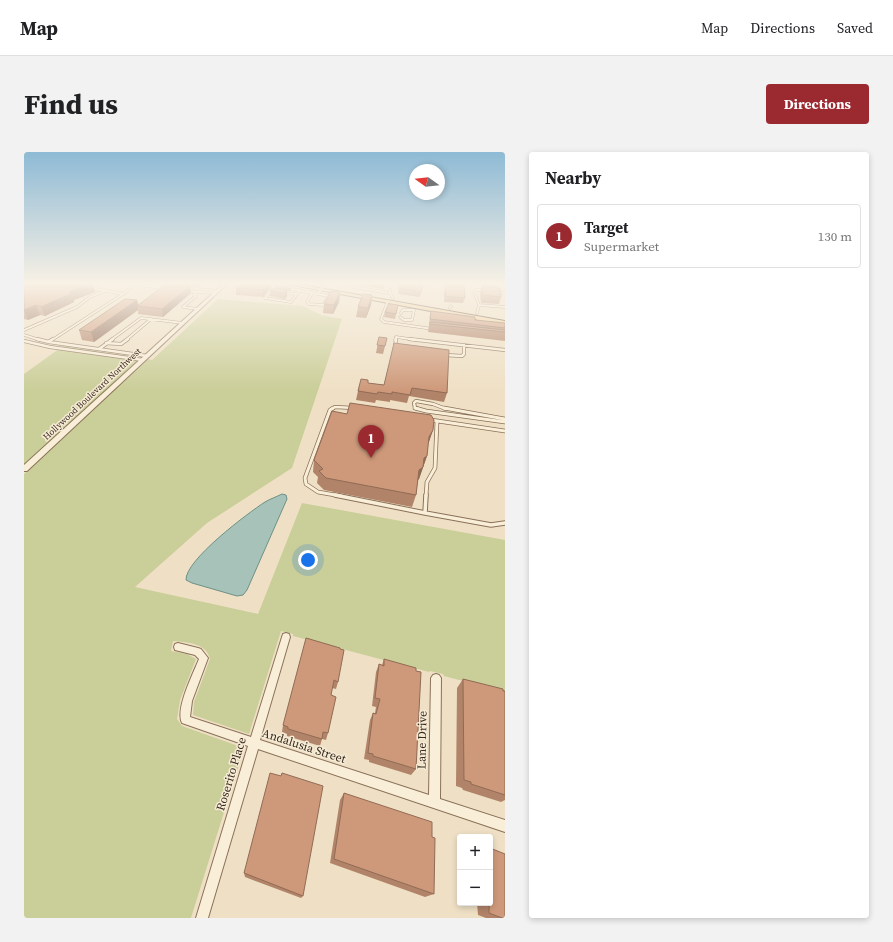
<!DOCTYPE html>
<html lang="en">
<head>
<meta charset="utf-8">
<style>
  :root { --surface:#fff; --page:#f2f2f2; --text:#202124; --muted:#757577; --line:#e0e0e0; --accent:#9b2930 }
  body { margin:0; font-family:"Source Serif 4",serif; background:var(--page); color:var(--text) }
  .controls { position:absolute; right:12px; bottom:12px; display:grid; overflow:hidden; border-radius:4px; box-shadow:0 2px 6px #0003 }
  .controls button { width:36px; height:36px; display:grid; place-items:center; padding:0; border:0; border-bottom:1px solid var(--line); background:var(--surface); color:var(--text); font:20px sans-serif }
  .compass { position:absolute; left:385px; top:12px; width:36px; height:36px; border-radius:50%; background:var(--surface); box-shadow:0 2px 6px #0003; rotate:285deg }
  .you { position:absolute; left:284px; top:408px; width:14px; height:14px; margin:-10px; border:3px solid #fff; border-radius:50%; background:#1a73e8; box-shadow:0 0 0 6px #1a73e833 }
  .badge { display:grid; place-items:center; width:26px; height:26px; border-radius:50%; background:var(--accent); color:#fff; font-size:13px; font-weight:700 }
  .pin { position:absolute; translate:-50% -33px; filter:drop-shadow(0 1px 2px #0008) }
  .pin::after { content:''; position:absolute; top:21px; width:14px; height:12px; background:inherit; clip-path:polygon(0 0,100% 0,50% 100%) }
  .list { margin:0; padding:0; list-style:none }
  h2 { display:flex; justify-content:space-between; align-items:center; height:52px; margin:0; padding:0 16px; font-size:17px }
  h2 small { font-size:13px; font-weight:400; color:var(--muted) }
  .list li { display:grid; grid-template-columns:26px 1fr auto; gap:12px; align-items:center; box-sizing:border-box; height:64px; margin:0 8px 8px; padding:0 8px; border:1px solid var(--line); border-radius:4px }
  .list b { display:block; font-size:15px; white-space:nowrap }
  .list p { margin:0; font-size:13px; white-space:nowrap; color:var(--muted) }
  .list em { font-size:13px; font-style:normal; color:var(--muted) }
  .map { position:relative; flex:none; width:481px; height:766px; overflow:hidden; border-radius:4px }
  header { display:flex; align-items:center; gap:24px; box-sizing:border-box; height:56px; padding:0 20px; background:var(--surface); border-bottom:1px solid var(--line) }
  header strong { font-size:19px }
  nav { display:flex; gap:22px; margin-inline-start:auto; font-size:14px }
  .intro { display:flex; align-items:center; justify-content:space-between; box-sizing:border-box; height:96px; padding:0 24px }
  h1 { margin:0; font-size:28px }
  .button { padding:10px 18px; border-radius:4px; background:var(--accent); color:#fff; font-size:14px; font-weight:700 }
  main { display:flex; gap:24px; padding:0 24px }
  aside { flex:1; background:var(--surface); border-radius:4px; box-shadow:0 2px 6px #0003 }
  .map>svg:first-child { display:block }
  .green { fill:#cace98 }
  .water { fill:#a7c2b9; stroke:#6d9186 }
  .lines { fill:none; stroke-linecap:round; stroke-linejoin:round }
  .service-far3-casing { stroke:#8a715a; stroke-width:3 }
  .service-far2-casing { stroke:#8a715a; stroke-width:4 }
  .service-far1-casing { stroke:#8a715a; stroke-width:4.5 }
  .service-casing { stroke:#8a715a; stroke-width:5.5 }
  .minor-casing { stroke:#8a715a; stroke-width:2 }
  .tertiary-casing { stroke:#8a715a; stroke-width:2 }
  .primary-casing { stroke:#58402f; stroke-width:2 }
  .service-far3 { stroke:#f9eed8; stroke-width:2 }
  .service-far2 { stroke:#f9eed8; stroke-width:2.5 }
  .service-far1 { stroke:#f9eed8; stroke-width:3 }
  .service { stroke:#f9eed8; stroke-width:3.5 }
  .minor { fill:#f9eed8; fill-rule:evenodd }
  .tertiary { fill:#f9eed8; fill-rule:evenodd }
  .primary { fill:#f3d39c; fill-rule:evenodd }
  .wall { fill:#b18469 }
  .shaded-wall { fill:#906b55 }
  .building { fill:#ce997a; stroke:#906b55 }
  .labels { text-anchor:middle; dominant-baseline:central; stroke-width:3; stroke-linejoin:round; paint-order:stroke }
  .far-street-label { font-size:9px; fill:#3a2b1f; stroke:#f6ebd5 }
  .near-street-label { font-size:12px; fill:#3a2b1f; stroke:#f6ebd5 }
</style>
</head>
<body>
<header>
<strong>Map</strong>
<nav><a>Map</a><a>Directions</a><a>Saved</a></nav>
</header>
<div class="intro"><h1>Find us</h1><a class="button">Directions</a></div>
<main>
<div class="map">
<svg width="481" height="766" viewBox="0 0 481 766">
  <rect width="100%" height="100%" fill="#efe0c5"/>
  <!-- green -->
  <path class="green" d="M194,147L279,154L297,163L318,167L268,316L183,371L111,435L234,462L278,351L481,388V540L420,524L419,522L406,519L405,520L269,484V482L257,479L225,582L169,563L170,550L186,507C183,491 162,490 149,489L147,499L163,502L172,507L156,548L153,567L158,574L220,596L167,766H0V322L123,207L128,208Z
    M39,194L117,206L0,313V222Z"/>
  <!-- water -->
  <path class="water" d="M258,342L262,343L263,347L223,438L219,443L213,444L168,431L162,428C161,408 224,361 241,350C246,347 252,345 258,342Z"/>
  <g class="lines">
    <defs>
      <path id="service-far3" d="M125,132L144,134
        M310,132L322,134
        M323,132L322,134L366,141L369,146
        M397,132H404
        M111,133L141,136
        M251,134L241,146L267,150L276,138
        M258,135L288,141
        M67,136L99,142
        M163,136L193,139
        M164,139L191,141
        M173,140L170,142L172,144L159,155L174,157
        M295,140L302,132
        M473,140L481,141
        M259,141L273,142
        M288,141L305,144L299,153L285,152L283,150Z
        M366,141L367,132
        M364,149L357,167L360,170L409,177
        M455,153L450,140L452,138H461
        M426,156L427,154
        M453,161L455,153L481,155
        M376,165L380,168H388L390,158H379L377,161
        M0,178L53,155L66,145L81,139
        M0,183L16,188
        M28,188L99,142L111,132
        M87,188L117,166L159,171
        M102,188L127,167
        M371,188L372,185L393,188"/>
      <path id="service-far2" d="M13,187L25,190L123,204
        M385,187L481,198
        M0,189L26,195L119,208
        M24,190L29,187
        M82,191L97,192L104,187
        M371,195L372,187
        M75,197L89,187
        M421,203L438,204L440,202V193
        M308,257L311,255L330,256
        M395,257L391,256L390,251L392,249L409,252L422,257"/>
      <path id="service-far1" d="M309,256L306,258L281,326L282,332L294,340L317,344
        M391,256L402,259L481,270
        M420,256L481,267
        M407,268L481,279
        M402,344L403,330L411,316L413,269"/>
      <path id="service" d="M311,343L401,361
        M402,343L401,361L467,373L481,371"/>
      <path id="minor" d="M262,481L265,482L266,485L236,588L405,643L407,526L409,523L412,522L415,523L417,526L416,647L481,668V680L234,597L184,766H172L224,594L158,571C151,557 169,522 175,507L171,503L151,498L150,495L151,492L154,491L174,496L177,497L184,506L168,549L166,565L227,585L258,485L259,482Z"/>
      <path id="tertiary" d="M199,132H203L3,319H0V313Z"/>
      <path id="primary" d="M263,132H273L481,169V173Z"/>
    </defs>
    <!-- service-far3 casing -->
    <use href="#service-far3" class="service-far3-casing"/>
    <!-- service-far2 casing -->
    <use href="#service-far2" class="service-far2-casing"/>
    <!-- service-far1 casing -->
    <use href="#service-far1" class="service-far1-casing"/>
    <!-- service casing -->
    <use href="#service" class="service-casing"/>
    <!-- minor casing -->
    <use href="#minor" class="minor-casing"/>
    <!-- tertiary casing -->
    <use href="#tertiary" class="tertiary-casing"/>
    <!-- primary casing -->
    <use href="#primary" class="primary-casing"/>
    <!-- service-far3 -->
    <use href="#service-far3" class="service-far3"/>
    <!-- service-far2 -->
    <use href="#service-far2" class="service-far2"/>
    <!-- service-far1 -->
    <use href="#service-far1" class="service-far1"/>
    <!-- service -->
    <use href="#service" class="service"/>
    <!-- minor -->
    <use href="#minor" class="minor"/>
    <!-- tertiary -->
    <use href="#tertiary" class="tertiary"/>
    <!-- primary -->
    <use href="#primary" class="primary"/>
  </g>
  <!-- wall -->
  <path class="wall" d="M0,132L71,140L50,148V150L21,164L16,163L4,168L0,167Z
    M152,132H178L175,135Z
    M216,132H247V135L239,145L212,143V136Z
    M330,132H360L359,137Z
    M375,132H399L396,145L374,142Z
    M421,132H440L441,146L439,151L420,150Z
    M459,132H474L473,135L477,145L475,152L457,151L456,141L458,134H459Z
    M251,135L267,137L266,139H263V144L261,147L246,144V139L251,137Z
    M316,140L315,150L309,162L299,161L300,152Z
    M167,141L139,165L114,162V158L70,190L58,188L55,178L113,148L114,153Z
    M348,143L347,153L342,166L332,165L334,155Z
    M374,153L371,167L360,165L361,160Z
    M407,159L451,168L481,171V189L404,180L405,173L406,165Z
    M355,185L361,194L359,202L352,201Z
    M370,191L423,241L420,250L385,244L383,251L366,248V250L352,248L351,251L332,248L334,239L344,231L360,233Z
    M409,278L404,291L403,304L395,327L394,328L392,343L388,355L300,338L293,331L294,325L289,320L290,308Z
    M316,496L314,530L312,537L308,536L307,543L304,581L302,588L298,587L296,594L263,584V582L258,580L259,573Z
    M360,507L392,617L387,623L345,610V608L340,607L346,568L349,561H351L352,555L348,554L352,520L355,512L358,513Z
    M439,527L481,539V648L477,650L439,638L438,636L432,634L433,536Z
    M257,624L279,744L277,746L221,725L220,721Z
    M320,641L408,685L410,742L401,745L306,711L316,648Z
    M453,751H466L481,766H462L454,763Z"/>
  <!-- shaded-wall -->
  <path class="shaded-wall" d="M65,132H69L71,140L50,148V150L21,164L17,155L45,140Z
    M174,132H178L175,135Z
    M244,132H247V135L239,145V138Z
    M166,134L167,141L139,165L138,157Z
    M263,139V144L261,147V141Z
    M316,140L315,150L309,162L310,153Z
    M348,143L347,153L342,166L344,156Z
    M113,148L115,155L113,154L114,158L70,190L67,180Z
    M12,153L16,163L4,168L0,158Z
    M409,278L405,290L401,297L405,285Z
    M403,304L395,327L391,330L395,318L400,306Z"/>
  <!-- building -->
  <path class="building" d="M0,132H65L45,140L48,141L17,155L12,153L0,158Z
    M216,132H244L239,138L212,136Z
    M375,132H399L397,140L375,136Z
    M422,132H440L441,146L421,144Z
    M141,133L166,134L138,157L113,154Z
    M253,134L267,137H257L251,135Z
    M458,134L476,136L477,145L459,143Z
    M247,137H257L263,139L261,141L246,139Z
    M307,139L316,140L310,153L300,152Z
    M339,142L348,143L344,156L334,155Z
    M101,147L113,148L67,180L55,178Z
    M365,152L374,153L372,162L361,160Z
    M407,159L451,165V168L481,171V176L406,167Z
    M406,170L481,178V180L406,172Z
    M355,185L363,186L361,194L353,193Z
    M370,191L425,198L423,241L388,236L386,243L368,240V242L354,240L353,242L334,239L337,227L344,228V231L360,233Z
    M326,251L407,263L410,268L409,278L405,285L403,304L400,306L399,315L395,318L392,343L302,326L295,319L299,317L290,308L308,259L323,262Z
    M282,486L316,496V497L320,498L314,530L310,528L307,543L312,545L304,581L299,580L298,587L264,577V575L259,573Z
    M360,507L392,516V519L397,520L392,617L349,604V602L344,601L349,561L352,562L356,547L351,546L355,512L360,514Z
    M439,527L479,537V539H481V643L447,632V630L440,628Z
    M246,621L257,624L258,621L299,634L279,744L220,721Z
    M320,641L408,670V685L411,686L410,742L310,707Z
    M466,696L481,702V766H478L465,761Z"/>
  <!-- sky -->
  <linearGradient id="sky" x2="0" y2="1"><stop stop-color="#8ebad5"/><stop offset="0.55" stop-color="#f8f1e5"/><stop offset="1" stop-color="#f8f1e5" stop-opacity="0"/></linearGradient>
  <rect width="481" height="239" fill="url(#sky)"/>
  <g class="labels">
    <!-- far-street labels -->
    <g class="far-street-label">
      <text transform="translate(68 242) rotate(-43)">Hollywood Boulevard Northwest</text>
    </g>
    <!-- near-street labels -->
    <g class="near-street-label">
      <text transform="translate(398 588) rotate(-89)">Lane Drive</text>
      <text transform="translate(280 594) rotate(18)">Andalusia Street</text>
      <text transform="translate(207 622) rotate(-73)">Roserito Place</text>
    </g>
  </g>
</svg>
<div class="controls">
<button>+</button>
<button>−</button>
</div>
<svg class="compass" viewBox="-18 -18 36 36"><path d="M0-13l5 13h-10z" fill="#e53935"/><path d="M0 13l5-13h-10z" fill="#757577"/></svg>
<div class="you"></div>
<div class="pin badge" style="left:347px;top:306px">1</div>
</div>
<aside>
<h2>Nearby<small></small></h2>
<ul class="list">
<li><span class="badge">1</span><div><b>Target</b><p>Supermarket</p></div><em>130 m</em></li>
</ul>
</aside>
</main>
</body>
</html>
